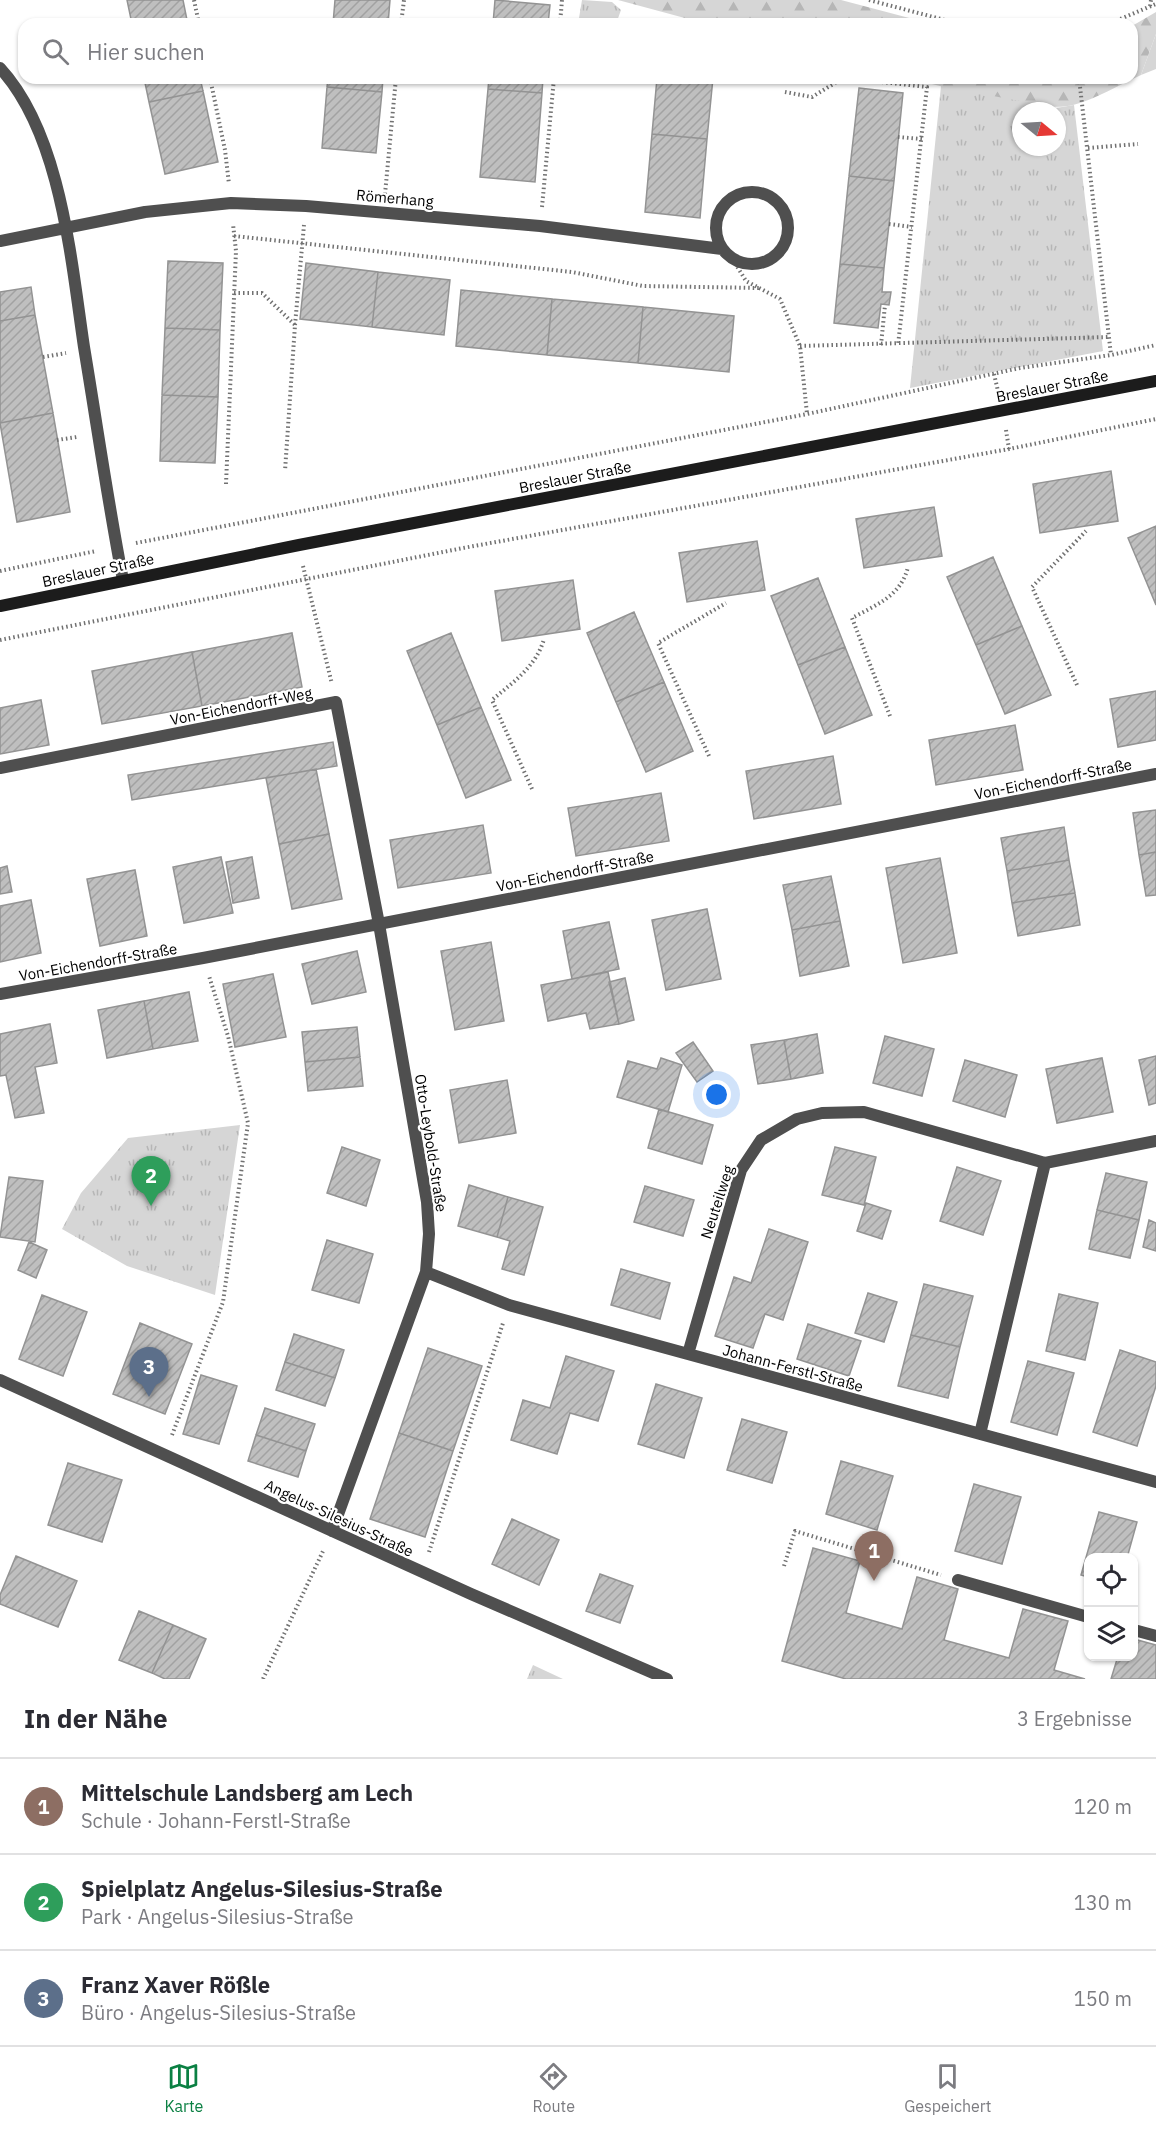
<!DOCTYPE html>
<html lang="de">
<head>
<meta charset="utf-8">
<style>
  :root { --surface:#fff; --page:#f7f7f7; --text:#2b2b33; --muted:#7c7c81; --line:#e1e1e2; --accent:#0b8043 }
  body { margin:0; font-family:"IBM Plex Sans",sans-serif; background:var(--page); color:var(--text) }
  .controls { position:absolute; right:18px; bottom:18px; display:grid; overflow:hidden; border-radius:12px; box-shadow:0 2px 4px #0004 }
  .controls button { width:54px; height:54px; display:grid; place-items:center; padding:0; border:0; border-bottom:2px solid var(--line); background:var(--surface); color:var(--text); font:30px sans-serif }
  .compass { position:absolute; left:1012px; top:102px; width:54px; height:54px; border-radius:50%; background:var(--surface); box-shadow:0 2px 4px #0004; rotate:108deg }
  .you { position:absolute; left:717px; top:1095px; width:21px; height:21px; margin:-15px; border:4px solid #fff; border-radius:50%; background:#1a73e8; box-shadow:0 0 0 9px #1a73e833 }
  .badge { display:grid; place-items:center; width:39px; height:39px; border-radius:50%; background:var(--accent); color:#fff; font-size:20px; font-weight:700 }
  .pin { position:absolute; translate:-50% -50px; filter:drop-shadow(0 2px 3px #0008) }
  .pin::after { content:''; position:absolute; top:32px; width:21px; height:18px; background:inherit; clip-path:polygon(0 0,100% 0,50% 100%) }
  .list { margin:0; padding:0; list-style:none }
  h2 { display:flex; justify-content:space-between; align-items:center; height:78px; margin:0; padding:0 24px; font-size:26px }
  h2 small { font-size:20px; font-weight:400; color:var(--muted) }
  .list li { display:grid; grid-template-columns:39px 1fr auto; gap:18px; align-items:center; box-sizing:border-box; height:96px; padding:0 24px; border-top:2px solid var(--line) }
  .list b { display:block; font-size:22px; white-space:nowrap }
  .list p { margin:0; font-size:20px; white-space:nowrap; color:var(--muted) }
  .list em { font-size:20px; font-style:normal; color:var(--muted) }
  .icon { flex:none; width:33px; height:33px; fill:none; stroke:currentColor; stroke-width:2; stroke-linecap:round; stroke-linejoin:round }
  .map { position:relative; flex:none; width:1156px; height:1679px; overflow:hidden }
  .search { position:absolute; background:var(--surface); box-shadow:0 2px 4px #0004; left:18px; right:18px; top:18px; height:66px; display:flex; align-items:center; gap:15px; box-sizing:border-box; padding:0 21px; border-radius:18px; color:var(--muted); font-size:22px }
  .sheet { height:366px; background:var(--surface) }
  nav { display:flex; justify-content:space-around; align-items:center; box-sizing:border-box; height:84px; border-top:2px solid var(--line); background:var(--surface); font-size:16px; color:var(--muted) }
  nav a { display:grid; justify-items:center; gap:3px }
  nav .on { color:var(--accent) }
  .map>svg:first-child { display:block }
  .grass { fill:#d6d6d6 }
  .forest { fill:url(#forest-firs) }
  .park { fill:url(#park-tufts); fill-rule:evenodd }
  .building { fill:url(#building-hatch); stroke:#939393; stroke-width:1.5 }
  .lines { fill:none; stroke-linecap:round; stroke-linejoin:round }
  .path { stroke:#717171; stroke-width:4; stroke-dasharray:1.5 3; stroke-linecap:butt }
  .service { stroke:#4f4f4f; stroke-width:12 }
  .minor { stroke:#4f4f4f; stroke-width:12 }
  .secondary { stroke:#1c1c1c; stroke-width:12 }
  .labels { text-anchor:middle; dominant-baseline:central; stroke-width:4.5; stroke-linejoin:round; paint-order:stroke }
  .street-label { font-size:15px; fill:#000; stroke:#fff }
</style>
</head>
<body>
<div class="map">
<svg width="1156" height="1679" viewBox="0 0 1156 1679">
  <defs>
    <pattern id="forest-firs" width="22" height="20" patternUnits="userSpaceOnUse" patternTransform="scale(1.5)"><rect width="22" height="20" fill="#d6d6d6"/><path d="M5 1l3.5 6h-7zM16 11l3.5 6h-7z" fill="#b6b6b6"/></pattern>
    <pattern id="park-tufts" width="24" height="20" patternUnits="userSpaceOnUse" patternTransform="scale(1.5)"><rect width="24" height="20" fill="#d6d6d6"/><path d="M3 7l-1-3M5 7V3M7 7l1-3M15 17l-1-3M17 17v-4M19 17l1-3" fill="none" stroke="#b6b6b6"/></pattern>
    <pattern id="building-hatch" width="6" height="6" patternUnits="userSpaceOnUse" patternTransform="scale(1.5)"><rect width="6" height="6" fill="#bfbfbf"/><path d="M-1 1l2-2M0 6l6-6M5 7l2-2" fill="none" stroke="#a2a2a2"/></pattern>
  </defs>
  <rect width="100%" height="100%" fill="#fff"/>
  <!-- grass -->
  <path class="grass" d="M1156,34V69L1141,75Z"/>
  <!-- forest -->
  <path class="forest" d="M618,0H841L932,24H707Z
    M1156,12V34L1141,75C1119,85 1096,99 1073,105C1042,114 944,87 909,78H1132V26Z"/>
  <!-- park -->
  <path class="park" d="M582,0L612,2L621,10L616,24H578Z
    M941,86L1056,108L1074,105L1103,351L910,388ZM1021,111H1057V147H1021Z
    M240,1125L215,1295L127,1266L62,1229L81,1193L128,1138Z
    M533,1665L563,1679H527Z"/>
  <!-- building -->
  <path class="building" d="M127,0H183L187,20L169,24H132Z
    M335,0H390L388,24H333Z
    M495,0L550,5L548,24H493Z
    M187,20L188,24H169Z
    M144,78H200L203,91L149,102Z
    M328,78H383L382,92L327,87Z
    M489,78H543L542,93L488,89Z
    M657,78H713L707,139L652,134Z
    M327,87L382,92L376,153L322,148Z
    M859,88L903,93L894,181L849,176Z
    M488,89L542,93L535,182L480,177Z
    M203,91L218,162L165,174L149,102Z
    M652,134L707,139L700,218L645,212Z
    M849,176L894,181L884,268L840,264Z
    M168,261L223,263L220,330L165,328Z
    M306,263L378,272L372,327L300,319Z
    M840,264L884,268L882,292H891L889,305L881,304L878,328L834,323Z
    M378,272L450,280L444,335L372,327Z
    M31,287L35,315L0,321V292Z
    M461,290L552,299L547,355L456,346Z
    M552,299L643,307L638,363L547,355Z
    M643,307L734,316L729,372L638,363Z
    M35,315L53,413L0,423V321Z
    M165,328L220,330L218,397L162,395Z
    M162,395L218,397L215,463L160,461Z
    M53,413L70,512L17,522L0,423Z
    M1111,471L1118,521L1040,533L1033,484Z
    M934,507L942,556L864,568L856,519Z
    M1156,526V605L1128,538Z
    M757,541L765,590L687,602L679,553Z
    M993,557L1022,626L976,645L947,577Z
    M818,578L845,647L798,665L771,596Z
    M573,580L580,629L502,641L495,591Z
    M634,612L664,682L616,702L587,633Z
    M1022,626L1051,695L1005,714L976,645Z
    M292,633L302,687L202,706L192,652Z
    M451,633L481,707L437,725L407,651Z
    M845,647L872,715L825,734L798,665Z
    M192,652L202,706L102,724L92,671Z
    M664,682L693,751L646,772L616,702Z
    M1156,691V740L1118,747L1110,699Z
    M41,700L49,745L0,754V708Z
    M481,707L511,780L466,798L437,725Z
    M1015,725L1023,770L936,785L929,740Z
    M333,742L337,766L132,800L128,775Z
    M833,756L841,804L754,819L746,771Z
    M316,769L329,834L279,844L266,778Z
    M661,793L669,841L576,856L568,808Z
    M1156,810V852L1139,855L1133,813Z
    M483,825L491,873L398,888L390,840Z
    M1064,827L1069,860L1007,871L1001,838Z
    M329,834L342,899L292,909L279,844Z
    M1156,852V895L1146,896L1139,855Z
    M221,857L233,913L184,923L173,867Z
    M252,857L259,898L233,903L226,862Z
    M940,858L957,953L903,963L886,868Z
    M1069,860L1075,893L1012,903L1007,871Z
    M7,866L12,892L0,894V868Z
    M135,870L147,936L100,946L87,879Z
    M831,876L840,921L792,930L783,885Z
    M1075,893L1080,925L1018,936L1012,903Z
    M31,900L41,953L0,962V906Z
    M707,909L721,979L666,990L652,920Z
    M840,921L849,966L800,976L792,930Z
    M609,922L619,969L572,979L563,931Z
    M491,942L504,1021L455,1030L441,951Z
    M357,951L366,992L312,1004L302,964Z
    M608,972L619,1024L590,1029L586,1013L548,1021L541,985Z
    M273,974L286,1037L235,1047L223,984Z
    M625,978L634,1020L619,1024L609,982Z
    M189,992L198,1041L153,1049L144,1001Z
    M144,1001L153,1049L107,1058L98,1010Z
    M50,1024L57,1063L35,1067L44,1113L15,1118L6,1075L0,1076V1034Z
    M357,1027L360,1057L305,1062L302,1032Z
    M817,1034L823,1073L791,1079L784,1040Z
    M885,1036L934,1049L922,1096L873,1083Z
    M784,1040L791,1079L758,1084L751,1045Z
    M693,1042L713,1071L697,1082L676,1053Z
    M1156,1056V1103L1149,1105L1139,1060Z
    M360,1057L363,1086L308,1091L305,1062Z
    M661,1058L682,1065L668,1112L617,1097L628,1061L657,1069Z
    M1102,1058L1113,1112L1057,1123L1046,1069Z
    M965,1060L1017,1075L1005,1117L953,1101Z
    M507,1080L516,1133L459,1143L450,1090Z
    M659,1109L713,1125L702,1164L648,1148Z
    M342,1147L380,1160L366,1206L327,1193Z
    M835,1147L876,1157L864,1205L822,1195Z
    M957,1167L1001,1181L983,1235L940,1221Z
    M1106,1173L1147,1182L1139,1220L1097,1210Z
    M9,1177L43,1181L35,1242L0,1237Z
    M469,1185L508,1197L497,1237L458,1226Z
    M645,1186L694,1200L683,1236L634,1222Z
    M508,1197L543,1207L524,1275L502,1269L510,1241L497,1237Z
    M866,1203L891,1211L882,1239L857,1231Z
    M1097,1210L1139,1220L1130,1258L1089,1249Z
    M1149,1220L1156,1223V1251L1143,1247Z
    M769,1229L808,1242L783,1320L765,1314L753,1348L715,1336L734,1277L751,1283Z
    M327,1240L373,1254L359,1303L312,1290Z
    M29,1242L47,1250L36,1278L18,1270Z
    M621,1269L670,1283L660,1319L611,1305Z
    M924,1284L973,1296L960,1347L911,1335Z
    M868,1293L897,1302L884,1342L855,1333Z
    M1059,1294L1098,1303L1085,1360L1046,1351Z
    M42,1295L87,1312L63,1376L19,1359Z
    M140,1323L192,1344L165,1414L113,1394Z
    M808,1324L861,1341L849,1376L797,1359Z
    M294,1334L344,1350L335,1378L285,1362Z
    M911,1335L960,1347L948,1398L898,1386Z
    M428,1348L482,1366L453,1451L399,1433Z
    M1120,1350L1156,1362V1386L1137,1446L1093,1432Z
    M566,1356L614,1371L598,1421L570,1413L557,1454L511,1440L523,1400L550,1408Z
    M1028,1361L1074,1373L1057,1435L1011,1422Z
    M285,1362L335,1378L325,1406L276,1390Z
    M201,1375L237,1386L219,1444L183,1434Z
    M656,1384L702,1398L684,1458L638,1444Z
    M265,1408L315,1424L306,1451L256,1435Z
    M742,1419L787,1432L772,1483L727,1470Z
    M399,1433L453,1451L425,1537L370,1519Z
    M256,1435L306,1451L298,1477L248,1461Z
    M841,1461L893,1476L877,1530L826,1514Z
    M68,1463L122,1480L102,1542L48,1525Z
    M974,1484L1021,1497L1002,1564L955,1551Z
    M1099,1512L1137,1522L1127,1558H1088V1577L1081,1575Z
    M512,1519L559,1540L539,1585L492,1564Z
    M813,1548L860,1561L846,1613L902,1629L917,1577L958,1589L944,1640L1009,1658L1023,1609L1068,1621L1054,1670L1085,1679H846L782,1661Z
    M16,1556L77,1581L58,1627L0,1604V1595Z
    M600,1574L633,1586L620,1623L586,1611Z
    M139,1611L173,1625L152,1673L119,1660Z
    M173,1625L206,1639L189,1679H165L152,1673Z
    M1134,1639L1156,1645V1679H1111L1118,1656H1134Z"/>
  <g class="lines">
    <!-- path -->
    <path class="path" d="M194,0L199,24
      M869,0L960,24
      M1150,6L1151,0
      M401,24L404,0
      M560,24L562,0
      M1108,24L1156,4
      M210,78L225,150L229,184
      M846,78L927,87L898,345
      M1079,78L1111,355
      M785,92L812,97L843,78
      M898,137L922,139
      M1088,148L1138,144
      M385,194L396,78
      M542,207L554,78
      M889,224L912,227
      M234,236L572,272L643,286L760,288
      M735,263L746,281L780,299L800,346L807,414
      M234,293H262L295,325L285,471
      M295,325L304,225
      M881,345L885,305
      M800,346L1109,337
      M43,357L66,353
      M994,374L998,391
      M1006,430L1009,449
      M57,440L77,437
      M226,484L236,251L233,224
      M136,543L807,414L1020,368L1111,355L1156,345
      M303,566L332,684
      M0,571L96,551
      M0,640L463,548L1009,449L1156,419
      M1077,685L1032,587L1086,531
      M890,716L852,618C876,605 901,596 908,567
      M709,756L658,643L726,603
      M532,789L492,700C513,682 536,667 544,639
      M172,1435L223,1302L248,1123L228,1036L209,976
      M429,1552L503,1323
      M784,1566L795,1531L941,1575
      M263,1679L324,1549"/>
    <!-- service -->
    <path class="service" d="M958,1580L1088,1617
      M1134,1630L1156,1636"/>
    <!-- minor -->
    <path class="minor" d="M0,68C61,134 71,260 84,347C97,425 108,503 123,580
      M716 228a36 36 0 1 1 72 0a36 36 0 1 1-72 0Z
      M0,241L145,212L231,203L306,206L540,226L722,249
      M0,768L336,702L379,924L427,1202L429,1234L426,1272L332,1531
      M0,994L203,958L1156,774
      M1045,1163L1156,1141
      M426,1272L509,1305L1156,1482
      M688,1354L741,1170L761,1140L797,1119L822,1113L864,1112L1045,1163L980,1434
      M0,1380L471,1594L667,1679"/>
    <!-- secondary -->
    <path class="secondary" d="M0,606L299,545L1156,381"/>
  </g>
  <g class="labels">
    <!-- street labels -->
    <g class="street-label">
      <text transform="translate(395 198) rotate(5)">Römerhang</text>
      <text transform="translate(1052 386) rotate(-11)">Breslauer Straße</text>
      <text transform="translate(575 477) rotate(-11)">Breslauer Straße</text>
      <text transform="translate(98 570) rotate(-12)">Breslauer Straße</text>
      <text transform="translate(241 706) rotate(-11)">Von-Eichendorff-Weg</text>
      <text transform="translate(1053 779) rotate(-11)">Von-Eichendorff-Straße</text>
      <text transform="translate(575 871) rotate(-11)">Von-Eichendorff-Straße</text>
      <text transform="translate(98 962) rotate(-10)">Von-Eichendorff-Straße</text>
      <text transform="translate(431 1143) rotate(81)">Otto-Leybold-Straße</text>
      <text transform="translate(717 1202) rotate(-72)">Neuteilweg</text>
      <text transform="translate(793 1368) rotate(15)">Johann-Ferstl-Straße</text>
      <text transform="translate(339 1518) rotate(25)">Angelus-Silesius-Straße</text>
    </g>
  </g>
</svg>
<div class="controls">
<button><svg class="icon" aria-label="locate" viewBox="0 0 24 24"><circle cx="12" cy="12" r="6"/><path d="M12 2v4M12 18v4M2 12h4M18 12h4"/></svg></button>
<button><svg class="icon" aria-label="layers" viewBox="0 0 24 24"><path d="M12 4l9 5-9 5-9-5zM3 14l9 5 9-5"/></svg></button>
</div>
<svg class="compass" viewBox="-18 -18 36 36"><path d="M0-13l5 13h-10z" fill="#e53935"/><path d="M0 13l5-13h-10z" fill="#7c7c81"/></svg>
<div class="you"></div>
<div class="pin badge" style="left:874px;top:1581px;background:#8d6e63">1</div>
<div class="pin badge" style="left:151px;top:1206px;background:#2e9e5b">2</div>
<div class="pin badge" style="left:149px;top:1397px;background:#5c6f8a">3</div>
<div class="search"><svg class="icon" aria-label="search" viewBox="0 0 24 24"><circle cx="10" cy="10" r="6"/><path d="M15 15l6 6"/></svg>Hier suchen</div>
</div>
<section class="sheet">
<h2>In der Nähe<small>3 Ergebnisse</small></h2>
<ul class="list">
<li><span class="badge" style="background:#8d6e63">1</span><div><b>Mittelschule Landsberg am Lech</b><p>Schule · Johann-Ferstl-Straße</p></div><em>120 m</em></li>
<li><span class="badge" style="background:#2e9e5b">2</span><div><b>Spielplatz Angelus-Silesius-Straße</b><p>Park · Angelus-Silesius-Straße</p></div><em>130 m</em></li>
<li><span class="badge" style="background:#5c6f8a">3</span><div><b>Franz Xaver Rößle</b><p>Büro · Angelus-Silesius-Straße</p></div><em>150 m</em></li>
</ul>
</section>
<nav>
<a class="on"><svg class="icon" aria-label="map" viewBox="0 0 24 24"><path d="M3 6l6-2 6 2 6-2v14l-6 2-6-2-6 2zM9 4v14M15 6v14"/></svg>Karte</a>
<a><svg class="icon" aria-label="directions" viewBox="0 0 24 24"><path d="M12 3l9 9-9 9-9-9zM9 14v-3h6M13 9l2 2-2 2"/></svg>Route</a>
<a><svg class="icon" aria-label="saved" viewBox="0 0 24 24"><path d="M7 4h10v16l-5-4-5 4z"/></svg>Gespeichert</a>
</nav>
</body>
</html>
